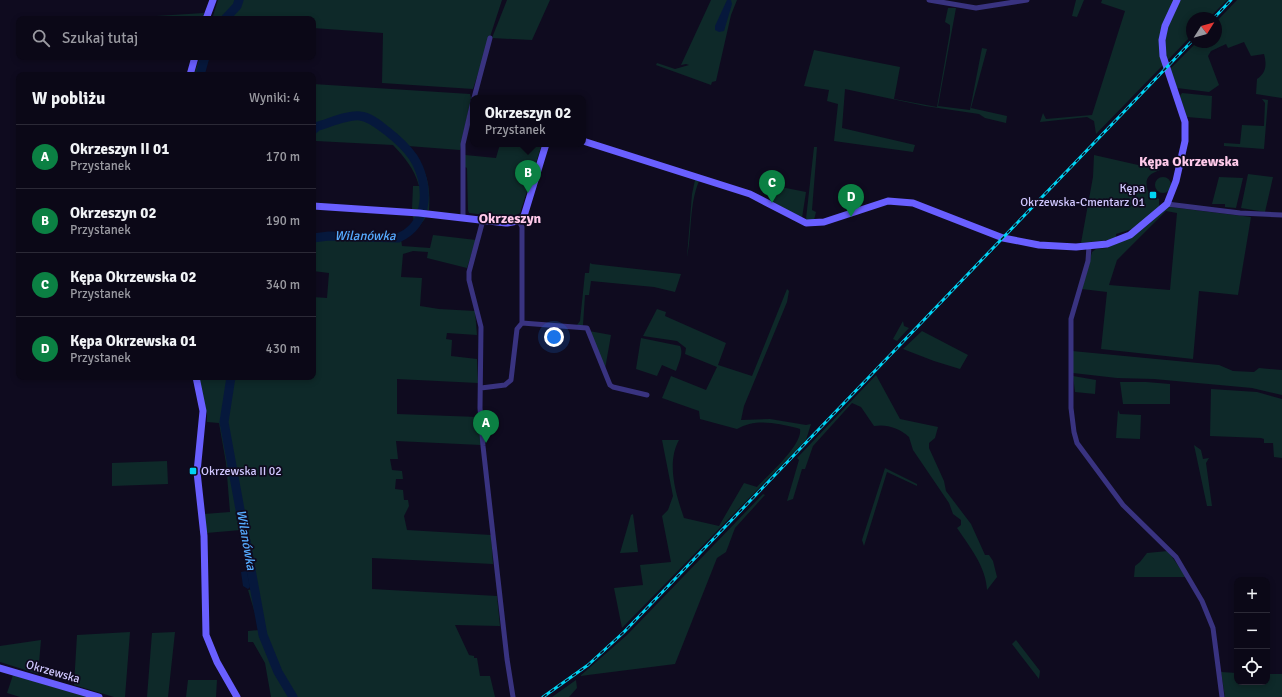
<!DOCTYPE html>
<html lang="pl">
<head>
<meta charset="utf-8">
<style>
  :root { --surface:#0b0817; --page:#141120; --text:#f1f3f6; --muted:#9a9aa1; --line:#2b2936; --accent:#0b8043 }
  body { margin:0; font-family:Signika,sans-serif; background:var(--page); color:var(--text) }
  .controls { position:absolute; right:12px; bottom:12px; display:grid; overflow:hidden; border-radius:8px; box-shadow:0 2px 6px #0003 }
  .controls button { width:36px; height:36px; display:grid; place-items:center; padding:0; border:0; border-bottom:1px solid var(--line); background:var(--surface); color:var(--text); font:20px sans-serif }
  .compass { position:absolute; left:1186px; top:12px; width:36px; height:36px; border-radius:50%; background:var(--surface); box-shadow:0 2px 6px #0003; rotate:53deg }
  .you { position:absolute; left:554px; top:337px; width:14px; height:14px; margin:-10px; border:3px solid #fff; border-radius:50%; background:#1a73e8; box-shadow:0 0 0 6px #1a73e833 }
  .badge { display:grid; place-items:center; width:26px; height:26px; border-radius:50%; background:var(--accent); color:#fff; font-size:13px; font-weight:700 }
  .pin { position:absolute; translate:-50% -33px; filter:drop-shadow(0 1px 2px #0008) }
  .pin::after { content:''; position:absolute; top:21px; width:14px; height:12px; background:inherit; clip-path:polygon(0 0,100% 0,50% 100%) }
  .popup { position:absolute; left:470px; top:95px; width:116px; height:52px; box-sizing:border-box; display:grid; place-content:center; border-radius:8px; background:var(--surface); filter:drop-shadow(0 1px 3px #0005); font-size:13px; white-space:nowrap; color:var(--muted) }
  .popup b { font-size:15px; color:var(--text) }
  .popup::after { content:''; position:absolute; left:50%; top:100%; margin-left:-8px; border:8px solid transparent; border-top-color:var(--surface) }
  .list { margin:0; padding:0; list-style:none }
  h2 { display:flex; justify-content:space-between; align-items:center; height:52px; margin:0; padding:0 16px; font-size:17px }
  h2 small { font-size:13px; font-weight:400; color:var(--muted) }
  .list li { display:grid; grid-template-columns:26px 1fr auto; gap:12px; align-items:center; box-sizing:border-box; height:64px; padding:0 16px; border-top:1px solid var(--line) }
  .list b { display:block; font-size:15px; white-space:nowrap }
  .list p { margin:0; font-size:13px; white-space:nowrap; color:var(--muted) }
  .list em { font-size:13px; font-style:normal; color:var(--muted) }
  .icon { flex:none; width:22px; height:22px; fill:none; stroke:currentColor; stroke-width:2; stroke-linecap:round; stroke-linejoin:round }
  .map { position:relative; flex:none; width:1282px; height:697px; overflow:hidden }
  .search { position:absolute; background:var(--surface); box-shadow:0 2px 6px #0003; left:16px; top:16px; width:300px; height:44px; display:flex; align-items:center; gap:10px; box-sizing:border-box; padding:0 14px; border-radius:8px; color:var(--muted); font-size:15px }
  .panel { position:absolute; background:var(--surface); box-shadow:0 2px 6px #0003; left:16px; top:72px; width:300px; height:308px; border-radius:8px }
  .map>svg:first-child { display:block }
  .green { fill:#0e2929; fill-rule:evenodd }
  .water { fill:#06183c }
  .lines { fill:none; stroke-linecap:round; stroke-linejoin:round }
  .river { stroke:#06183c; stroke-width:9 }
  .street { stroke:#393380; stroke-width:5 }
  .secondary { stroke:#695fff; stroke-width:7 }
  .rail-casing { stroke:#00d3f3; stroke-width:3 }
  .rail { stroke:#0f0b1f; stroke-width:1.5; stroke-dasharray:4.5; stroke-linecap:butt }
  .poi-dot { fill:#00d3f3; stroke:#0f0b1f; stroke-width:1.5 }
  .labels { text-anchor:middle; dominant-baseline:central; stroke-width:3.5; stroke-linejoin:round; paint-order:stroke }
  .poi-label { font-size:12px; fill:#d1c8ff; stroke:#0f0b1f; text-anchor:end }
  .street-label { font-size:12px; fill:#d1c8ff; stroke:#0f0b1f }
  .water-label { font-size:13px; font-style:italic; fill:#56abff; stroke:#0f0b1f }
  .quarter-label { font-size:14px; font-weight:bold; fill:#ffcaea; stroke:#0f0b1f }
</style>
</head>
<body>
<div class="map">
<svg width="1282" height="697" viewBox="0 0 1282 697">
  <rect width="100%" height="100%" fill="#0f0b1f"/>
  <!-- green -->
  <path class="green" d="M218,0H502L473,89L382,83L383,33L313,28V19H212Z
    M507,0H550L532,40L492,38Z
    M711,0H737L731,15L716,81L712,82L711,85L656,65L657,63L675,69L689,65L686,64L681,65Z
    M1076,0H1084L1077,17L1072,16Z
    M1102,0H1175L1168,14L1163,65L1096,134L1094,121L1087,117L1040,122L1043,113L1046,119L1092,115L1125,11L1101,3Z
    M1179,0H1227L1209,18H1192V35L1167,61C1162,34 1169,24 1179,0Z
    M1237,0H1282V98L1256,94L1257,79C1266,73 1267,65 1264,54L1251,56L1244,42L1228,48L1226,44L1211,51L1208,56L1219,85L1209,92L1177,88L1170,69L1197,42H1216V22Z
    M948,8H956L938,106L970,110L982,48L987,49L971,108L1007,116L1006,123L985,118L979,114L925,106L845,89L842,128L915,145L913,152L834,141L838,104L827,101L829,90L804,86L814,50L900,67L894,99L937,107L950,32V25L945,22Z
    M204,13L203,19H157L156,16Z
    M200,57H207L203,75H194Z
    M313,84L470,94L471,98L460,150L408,146C426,169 431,181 429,210L412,209L413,186H419C414,168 405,158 393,145L316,141L313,143Z
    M1182,93L1212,96L1211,119L1187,117L1180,96Z
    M1262,99L1268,100L1264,149L1224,146V143L1240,144L1242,125L1264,126L1265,103Z
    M500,144H542L520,213L512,218H486L485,215L469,213L468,210L467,168L465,167V155L496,158Z
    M814,147H817L812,210L816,212L814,220L812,222L806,219Z
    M1094,155L1160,170C1148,174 1144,179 1148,191L1159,199V208L1132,229L1116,234V239L1081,243L1093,177Z
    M1248,174L1273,177L1265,212L1241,208Z
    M1155 185a8 8 0 1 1 16 0a8 8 0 1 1-16 0Z
    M1219,177L1243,178L1236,208L1225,207V204H1212Z
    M695,180L699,181C689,205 692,233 687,257L692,194Z
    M776,186L806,192L802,218L771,201Z
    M1170,207L1251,217L1238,295L1199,291L1193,359L1101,349L1107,292L1082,289L1092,252L1096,249L1107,248L1139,232L1165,210ZM1166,211L1177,213L1170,290L1109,285L1117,260Z
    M413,216L426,217C420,226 412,236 401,239L402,246L430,248L433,235L476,240L467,268L427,258L428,252L413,251L403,254L401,277L422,278L420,306L439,309L475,311L477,335L447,333L446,339L452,340L451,356L477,359L478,383L397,379V414L478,417L481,445L396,441L398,459H390L392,470L402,471L403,479H396L395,489L403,490L404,500H408L409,506L404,516L407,530L491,535L493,564L372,558V589L497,596L500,626L455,625L469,655L474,656V658H477L480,676H490L495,697H271L265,663L253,642H248V631L260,630L248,590L253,589L241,530L206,533L204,514L230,512L226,463L219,423L207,422V414L198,377H313V297L327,298L329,273L313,271V235L396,234C404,232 409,229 414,222Z
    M590,263L592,264L681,274L675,292L654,287L591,281L589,295H585L583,325H577L580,321L585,273H589Z
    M787,289L789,291L787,302L744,406L741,420L770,419L806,425L811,424L806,440L622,628L614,588L643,585L640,565L671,562L662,516L668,510L673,496L662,440H679C666,463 676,495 684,518L719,526L744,483L757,487C768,475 803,445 800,429L797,428C777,423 755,418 737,429L700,419L699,411L662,398L671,376L706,390L717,367L685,354L686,348L677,341L643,336L657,309L666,312L665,316L726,343L718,365L752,376Z
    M903,321L904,326L909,328L897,341L893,339Z
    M589,331L611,335L605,369Z
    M922,331L968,355L960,369L934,361L903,349Z
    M641,338L680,346C684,353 678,364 676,371L662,365L657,376L636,369Z
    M1072,351L1219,365L1233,371L1254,372L1259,368L1282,370V395L1252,388L1154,379L1117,378L1073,373Z
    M876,375L900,419L938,427L935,438L929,443V448L944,481L946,491L971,524L985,555H989L993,561L997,577L987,590C986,567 970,547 957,528L961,525V520L953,514L949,503L913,450L909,437C899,428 887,424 874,426L861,407L852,403L813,446L805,469H802L793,499L787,501L799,460L797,458Z
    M1073,376L1096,380L1095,394L1075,392Z
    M1120,382H1146L1170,384V404H1123Z
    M1211,389L1257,392L1282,399V458L1274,457L1273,443H1264V439L1261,438L1210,436Z
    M1118,410L1120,414L1141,415L1140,439L1116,438Z
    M1194,445L1201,450L1203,459L1209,458L1206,463L1212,506H1207Z
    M167,461L168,484L112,486V463Z
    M885,468L917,484V486L887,472L864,546L862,540Z
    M763,494L765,495L735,528L726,552L717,558L675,664L580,676L627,635Z
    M633,514L638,552L620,553L631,515Z
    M1168,551L1186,577H1134L1135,566L1140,562L1147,553Z
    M130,632L125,697H114L74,685L77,635Z
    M175,632L168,697H147L152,633Z
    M41,640L38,674L0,662V646Z
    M1016,640L1040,671L1039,679L1012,644Z
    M1221,672L1237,673V682H1267V674H1282V697H1225Z
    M13,675L87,697H20L7,693Z
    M188,680H217L216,697H186Z
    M576,680L577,688L569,697H552Z"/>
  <!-- water -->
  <path class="water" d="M727,0H731L732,4L724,31L719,32L715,30V26Z
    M247,571L250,587L248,589L243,586L241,572Z"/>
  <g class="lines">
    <!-- river -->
    <path class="river" d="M225,19L237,6L239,0
      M200,75L205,57
      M313,130L318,126C329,123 350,114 360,116C370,117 379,125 387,131C396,138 406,147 413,157C430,183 430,225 398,238L329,236L313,238
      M231,377L224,422L263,635L278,672L293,697"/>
    <!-- street -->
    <path class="street" d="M929,0L976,8L1027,0
      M474,98L490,38
      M1167,204L1240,213L1282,215
      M463,217V144L473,101
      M483,220L469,272V280L481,327L480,408L483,446L507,659L513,697
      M1089,246L1088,261L1071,319V408L1074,432L1077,443L1123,505L1176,557L1202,601L1213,628L1222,697
      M522,323L587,328L610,385L613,387L647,395
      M481,388L505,385L511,380L517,329L522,323V227L519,221"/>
    <!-- secondary -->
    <path class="secondary" d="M206,19L213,0
      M190,75L195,57
      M583,141L750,194L806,223L824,222L888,201L913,203L1003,238L1039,245L1076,247L1107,244L1130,235L1167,204L1176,181L1185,141V122L1163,56L1162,40L1165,26L1177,0
      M313,206L419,213L506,223C513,222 519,222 524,216L546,144
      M196,377L203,411L197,472L204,536L206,635L217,662L237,697
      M0,668L99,697"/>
    <defs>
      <path id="rail" d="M1214,18L1231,0
        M543,697L588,665L624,632L1192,41"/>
    </defs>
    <!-- rail casing -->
    <use href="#rail" class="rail-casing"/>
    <!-- rail -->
    <use href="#rail" class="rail"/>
  </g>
  <!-- markers -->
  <g class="poi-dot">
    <rect x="1149" y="191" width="8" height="8" rx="2"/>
    <rect x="189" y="467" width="8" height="8" rx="2"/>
  </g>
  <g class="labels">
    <!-- poi labels -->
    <g class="poi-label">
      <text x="1145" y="188">Kępa<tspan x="1145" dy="14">Okrzewska-Cmentarz 01</tspan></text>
      <text x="201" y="471" text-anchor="start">Okrzewska II 02</text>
    </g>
    <!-- street labels -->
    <g class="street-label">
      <text transform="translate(53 672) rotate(16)">Okrzewska</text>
    </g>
    <!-- water labels -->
    <g class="water-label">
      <text x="365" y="236">Wilanówka</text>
      <text transform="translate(246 540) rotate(80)">Wilanówka</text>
    </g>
    <!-- quarter labels -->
    <g class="quarter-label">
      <text x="1189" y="161">Kępa Okrzewska</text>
      <text x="510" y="218">Okrzeszyn</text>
    </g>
  </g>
</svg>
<div class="controls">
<button>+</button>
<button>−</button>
<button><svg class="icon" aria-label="locate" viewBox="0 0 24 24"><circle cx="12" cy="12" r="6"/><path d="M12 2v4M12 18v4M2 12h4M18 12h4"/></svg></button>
</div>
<svg class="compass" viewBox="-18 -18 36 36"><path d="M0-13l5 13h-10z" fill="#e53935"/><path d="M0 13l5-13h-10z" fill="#9a9aa1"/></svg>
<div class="you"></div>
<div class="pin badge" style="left:486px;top:443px">A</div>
<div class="pin badge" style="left:528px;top:193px">B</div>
<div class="popup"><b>Okrzeszyn 02</b>Przystanek</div>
<div class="pin badge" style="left:772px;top:203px">C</div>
<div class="pin badge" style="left:851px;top:217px">D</div>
<div class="search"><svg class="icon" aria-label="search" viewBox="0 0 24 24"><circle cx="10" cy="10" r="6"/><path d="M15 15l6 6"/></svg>Szukaj tutaj</div>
<section class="panel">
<h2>W pobliżu<small>Wyniki: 4</small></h2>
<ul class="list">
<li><span class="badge">A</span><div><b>Okrzeszyn II 01</b><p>Przystanek</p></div><em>170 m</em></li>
<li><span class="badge">B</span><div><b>Okrzeszyn 02</b><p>Przystanek</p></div><em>190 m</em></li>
<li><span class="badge">C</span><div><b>Kępa Okrzewska 02</b><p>Przystanek</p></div><em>340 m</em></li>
<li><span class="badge">D</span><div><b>Kępa Okrzewska 01</b><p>Przystanek</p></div><em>430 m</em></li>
</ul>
</section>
</div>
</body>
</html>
